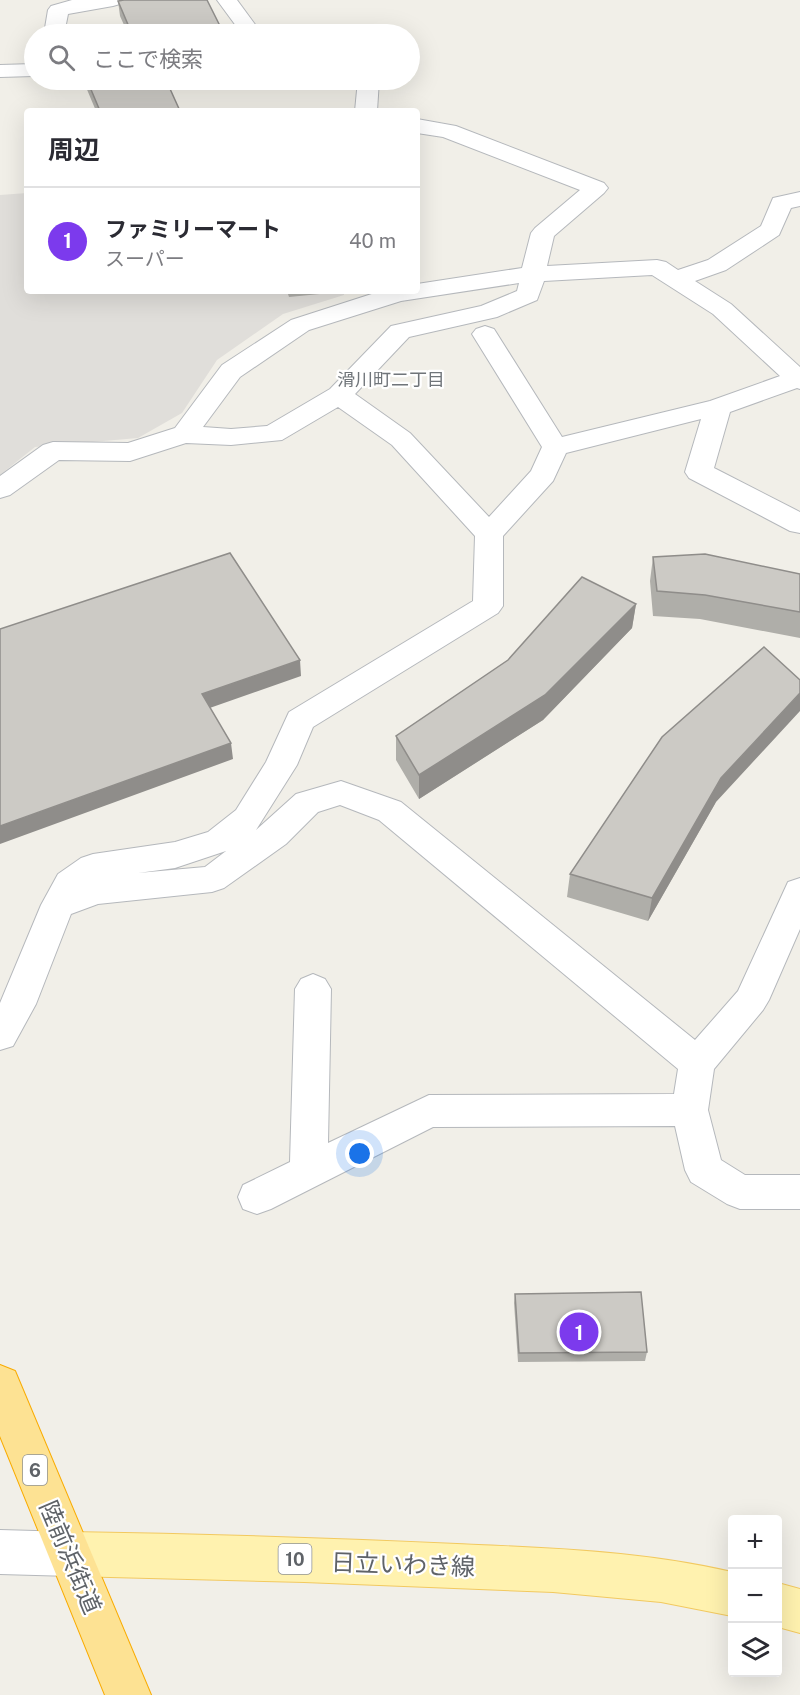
<!DOCTYPE html>
<html lang="ja">
<head>
<meta charset="utf-8">
<style>
  :root { --surface:#fff; --page:#f2f2f3; --text:#2b2b33; --muted:#7c7c81; --line:#e1e1e2; --accent:#7c3aed }
  body { margin:0; font-family:"Public Sans","Noto Sans JP",sans-serif; background:var(--page); color:var(--text) }
  .controls { position:absolute; right:18px; bottom:18px; display:grid; overflow:hidden; border-radius:6px; box-shadow:0 6px 24px #0002 }
  .controls button { width:54px; height:54px; display:grid; place-items:center; padding:0; border:0; border-bottom:2px solid var(--line); background:var(--surface); color:var(--text); font:30px sans-serif }
  .you { position:absolute; left:360px; top:1154px; width:21px; height:21px; margin:-15px; border:4px solid #fff; border-radius:50%; background:#1a73e8; box-shadow:0 0 0 9px #1a73e833 }
  .badge { display:grid; place-items:center; width:39px; height:39px; border-radius:50%; background:var(--accent); color:#fff; font-size:20px; font-weight:700 }
  .pin { position:absolute; translate:-50% -50%; border:3px solid #fff; box-shadow:0 2px 6px #0006 }
  .list { margin:0; padding:0; list-style:none }
  h2 { display:flex; justify-content:space-between; align-items:center; height:78px; margin:0; padding:0 24px; font-size:26px }
  h2 small { font-size:20px; font-weight:400; color:var(--muted) }
  .list li { display:grid; grid-template-columns:39px 1fr auto; gap:18px; align-items:center; box-sizing:border-box; height:108px; padding:0 24px; border-top:2px solid var(--line) }
  .list b { display:block; font-size:22px; white-space:nowrap }
  .list p { margin:0; font-size:20px; white-space:nowrap; color:var(--muted) }
  .list em { font-size:20px; font-style:normal; color:var(--muted) }
  .icon { flex:none; width:33px; height:33px; fill:none; stroke:currentColor; stroke-width:2; stroke-linecap:round; stroke-linejoin:round }
  .map { position:relative; flex:none; width:800px; height:1695px; overflow:hidden }
  .search { position:absolute; background:var(--surface); box-shadow:0 6px 24px #0002; left:24px; top:24px; width:396px; height:66px; display:flex; align-items:center; gap:15px; box-sizing:border-box; padding:0 21px; border-radius:33px; color:var(--muted); font-size:22px }
  .panel { position:absolute; background:var(--surface); box-shadow:0 6px 24px #0002; left:24px; top:108px; width:396px; height:186px; border-radius:6px }
  .map>svg:first-child { display:block }
  .industrial { fill:#e0deda }
  .lines { fill:none; stroke-linecap:round; stroke-linejoin:round }
  .minor-casing { stroke:#b5b8bc; stroke-width:2 }
  .major-casing { stroke:#f2c960; stroke-width:2 }
  .highway-casing { stroke:#f9ab00; stroke-width:2 }
  .minor { fill:#fff; fill-rule:evenodd }
  .major { fill:#fff2af; fill-rule:evenodd }
  .highway { fill:#fde293; fill-rule:evenodd }
  .wall { fill:#afaea9 }
  .shaded-wall { fill:#8f8d8a }
  .building { fill:#cccac5; stroke:#8f8d8a; stroke-width:1.5 }
  .labels { text-anchor:middle; dominant-baseline:central; stroke-width:4.5; stroke-linejoin:round; paint-order:stroke }
  .far-neighbourhood-label { font-size:18px; fill:#70757a; stroke:#fff }
  .shield { fill:#fff; stroke:#8f9295; stroke-width:1.5 }
  .shield-label { font-size:18px; font-weight:bold; fill:#5f6368 }
  .near-street-label { font-size:24px; fill:#5f6368; stroke:#fff }
</style>
</head>
<body>
<div class="map">
<svg width="800" height="1695" viewBox="0 0 800 1695">
  <rect width="100%" height="100%" fill="#f1efe8"/>
  <!-- industrial -->
  <path class="industrial" d="M27,193V291H344V295L283,314L217,360L182,413L138,438L35,447L0,475V195Z"/>
  <g class="lines">
    <defs>
      <path id="minor" d="M72,0H123L120,4L113,6L68,14L64,34H44L48,10L51,6Z
        M217,0H237L262,34H242Z
        M34,64V76L0,77V65Z
        M358,80H379L377,111H355Z
        M417,119L456,126L604,183L608,188L604,193L554,236L547,266L657,260L666,262L678,270L708,260L761,226L773,198L800,192V206L791,208L779,235L726,270L695,281L731,304L800,367V389L797,388L730,412L714,468L800,512V533L790,531L689,478L685,472L701,419L566,453L553,481L503,536V606L498,613L313,727L297,765L256,830L296,794L341,781L401,802L695,1040L738,991L788,882L800,878V929L769,1000L763,1010L714,1069L708,1110L721,1160L745,1175H800V1209H740L727,1204L691,1182L685,1170L675,1126L433,1127L271,1209L257,1214L243,1209L238,1197L243,1185L290,1162L295,989L301,979L313,974L325,979L331,989L328,1143L429,1095L674,1094L678,1069L379,820L340,805L318,812L286,844L224,888L212,892L98,904L71,914L36,1004L13,1046L0,1050V1003L41,905L58,874L81,858L93,854L175,842L208,832L236,810L266,762L289,712L473,601L475,536L392,445L338,407L282,440L231,445L186,443L130,461L59,460L10,495L0,498V476L43,445L53,442L128,443L175,428L222,365L291,320L381,291H417V284L522,268L531,233L535,228L580,190L443,137L417,133ZM652,275L713,314L780,376L710,401L562,437L494,329L485,326L476,329L472,334L542,447L531,471L489,517L410,433L355,394L409,337L497,317L537,300L544,281ZM519,283L517,291L481,306L391,326L330,389L267,426L231,429L203,427L240,377L309,330L401,301ZM226,851L205,867L138,873L175,868Z
        M0,1530L71,1532L86,1539L93,1554L86,1569L71,1576L0,1574Z"/>
      <path id="major" d="M71,1532C200,1534 329,1538 457,1544C549,1548 642,1551 732,1572V1616L661,1602L553,1592L304,1582L71,1576L56,1569L49,1554L56,1539Z
        M778,1583L800,1589V1633L778,1627Z"/>
      <path id="highway" d="M0,1365L15,1371L151,1695H105L0,1436Z"/>
    </defs>
    <!-- minor casing -->
    <use href="#minor" class="minor-casing"/>
    <!-- major casing -->
    <use href="#major" class="major-casing"/>
    <!-- highway casing -->
    <use href="#highway" class="highway-casing"/>
    <!-- minor -->
    <use href="#minor" class="minor"/>
    <!-- major -->
    <use href="#major" class="major"/>
    <!-- highway -->
    <use href="#highway" class="highway"/>
  </g>
  <!-- wall -->
  <path class="wall" d="M118,1L224,34H128L120,16Z
    M83,80H166L180,111H96Z
    M287,291H330V293L289,297Z
    M653,557L800,574V638L700,619L653,616L650,581Z
    M636,604L632,628L543,720L419,799L396,760V736Z
    M716,802L648,921L567,897L570,874Z
    M515,1294L647,1352L645,1361L518,1362L514,1303Z"/>
  <!-- shaded-wall -->
  <path class="shaded-wall" d="M636,604L632,628L543,720L419,799V775Z
    M300,660L301,676L204,710L202,694Z
    M800,693V711L716,802L648,921L652,898L721,778Z
    M231,743L233,759L0,844V826Z"/>
  <!-- building -->
  <path class="building" d="M124,0H207L224,34H132L118,1Z
    M87,80H166L180,111H100Z
    M230,553L300,660L202,694L231,743L0,826V629Z
    M705,554L800,574V612L705,595L657,591L653,557Z
    M582,577L636,604L545,695L419,775L396,736L508,660Z
    M764,647L800,680V693L721,778L652,898L570,874L662,737Z
    M641,1292L647,1352L519,1353L515,1294Z"/>
  <g class="labels">
    <!-- far-neighbourhood labels -->
    <g class="far-neighbourhood-label">
      <text x="391" y="379">滑川町二丁目</text>
    </g>
    <!-- shield labels -->
    <g class="shield">
      <rect x="23" y="1455" width="24" height="30" rx="4.5"/>
      <rect x="278.5" y="1544" width="33" height="30" rx="4.5"/>
    </g>
    <g class="shield-label">
      <text x="35" y="1470">6</text>
      <text x="295" y="1559">10</text>
    </g>
    <!-- near-street labels -->
    <g class="near-street-label">
      <text transform="translate(71 1557) rotate(67)">陸前浜街道</text>
      <text transform="translate(403 1564) rotate(2)">日立いわき線</text>
    </g>
  </g>
</svg>
<div class="controls">
<button>+</button>
<button>−</button>
<button><svg class="icon" aria-label="layers" viewBox="0 0 24 24"><path d="M12 4l9 5-9 5-9-5zM3 14l9 5 9-5"/></svg></button>
</div>
<div class="you"></div>
<div class="pin badge" style="left:579px;top:1332px">1</div>
<div class="search"><svg class="icon" aria-label="search" viewBox="0 0 24 24"><circle cx="10" cy="10" r="6"/><path d="M15 15l6 6"/></svg>ここで検索</div>
<section class="panel">
<h2>周辺<small></small></h2>
<ul class="list">
<li><span class="badge">1</span><div><b>ファミリーマート</b><p>スーパー</p></div><em>40 m</em></li>
</ul>
</section>
</div>
</body>
</html>
